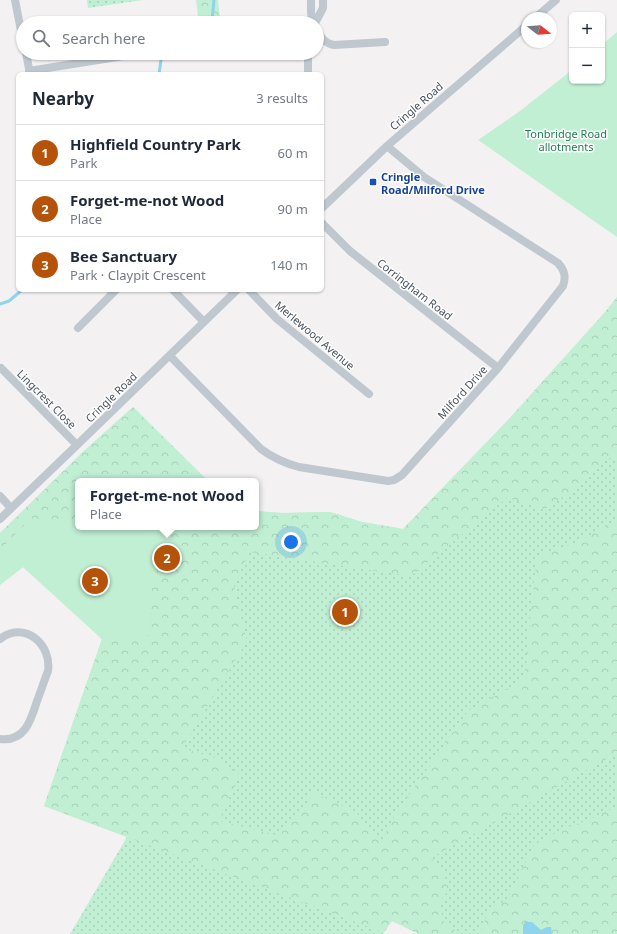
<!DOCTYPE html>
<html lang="en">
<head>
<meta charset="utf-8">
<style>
  :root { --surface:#fff; --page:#f6f6f7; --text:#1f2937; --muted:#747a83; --line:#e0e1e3; --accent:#b45309 }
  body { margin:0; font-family:"Noto Sans",sans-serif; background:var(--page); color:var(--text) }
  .controls { position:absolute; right:12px; top:12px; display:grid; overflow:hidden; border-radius:6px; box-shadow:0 1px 3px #0004 }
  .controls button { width:36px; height:36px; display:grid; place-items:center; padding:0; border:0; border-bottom:1px solid var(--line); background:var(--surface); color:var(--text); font:20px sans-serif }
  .compass { position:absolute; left:521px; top:12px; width:36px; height:36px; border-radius:50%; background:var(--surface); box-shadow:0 1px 3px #0004; rotate:107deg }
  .you { position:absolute; left:291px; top:542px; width:14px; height:14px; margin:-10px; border:3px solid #fff; border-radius:50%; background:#1a73e8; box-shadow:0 0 0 6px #1a73e833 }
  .badge { display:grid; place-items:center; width:26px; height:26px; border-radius:50%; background:var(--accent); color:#fff; font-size:13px; font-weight:700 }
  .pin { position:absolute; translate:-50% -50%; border:2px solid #fff; box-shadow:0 1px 4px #0006 }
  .popup { position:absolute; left:75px; top:478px; width:184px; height:52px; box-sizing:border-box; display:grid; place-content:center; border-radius:6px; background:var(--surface); filter:drop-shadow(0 1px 3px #0005); font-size:13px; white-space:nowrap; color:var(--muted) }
  .popup b { font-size:15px; color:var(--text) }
  .popup::after { content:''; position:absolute; left:50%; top:100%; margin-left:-8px; border:8px solid transparent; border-top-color:var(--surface) }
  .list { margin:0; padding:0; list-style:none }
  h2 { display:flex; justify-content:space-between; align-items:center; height:52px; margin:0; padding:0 16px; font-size:17px }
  h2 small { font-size:13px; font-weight:400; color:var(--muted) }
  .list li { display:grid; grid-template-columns:26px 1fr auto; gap:12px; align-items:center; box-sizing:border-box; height:56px; padding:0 16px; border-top:1px solid var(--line) }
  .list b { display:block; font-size:15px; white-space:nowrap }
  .list p { margin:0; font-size:13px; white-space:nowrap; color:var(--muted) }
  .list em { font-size:13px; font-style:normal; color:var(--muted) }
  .icon { flex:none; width:22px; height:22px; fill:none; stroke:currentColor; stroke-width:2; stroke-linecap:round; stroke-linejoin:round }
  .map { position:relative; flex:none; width:617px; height:934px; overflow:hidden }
  .search { position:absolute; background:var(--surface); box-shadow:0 1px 3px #0004; left:16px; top:16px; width:308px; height:44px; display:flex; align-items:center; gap:10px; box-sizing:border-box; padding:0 14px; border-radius:22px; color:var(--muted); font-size:15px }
  .panel { position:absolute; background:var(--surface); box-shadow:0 1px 3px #0004; left:16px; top:72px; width:308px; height:220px; border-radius:6px }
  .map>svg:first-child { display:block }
  .grass { fill:url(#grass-dots) }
  .forest { fill:url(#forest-crowns) }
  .garden { fill:#c1efd4 }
  .water { fill:#8fd4ea }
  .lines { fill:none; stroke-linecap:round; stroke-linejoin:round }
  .stream { stroke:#8fd4ea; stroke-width:3 }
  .minor { stroke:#bfc7cf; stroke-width:8 }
  .transit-dot { fill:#1a4fb4; stroke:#fff; stroke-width:1.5 }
  .labels { text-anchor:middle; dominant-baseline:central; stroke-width:3; stroke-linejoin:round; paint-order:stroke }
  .street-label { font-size:11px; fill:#49535e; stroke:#fff }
  .park-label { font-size:11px; fill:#1a7f50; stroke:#fff }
  .transit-label { font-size:11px; font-weight:bold; fill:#164399; stroke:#fff; text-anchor:start }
</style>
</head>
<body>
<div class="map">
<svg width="617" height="934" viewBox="0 0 617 934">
  <defs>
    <pattern id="grass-dots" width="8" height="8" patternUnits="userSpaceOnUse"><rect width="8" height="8" fill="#c1efd4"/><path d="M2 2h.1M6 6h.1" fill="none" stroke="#a7cfb8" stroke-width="1.8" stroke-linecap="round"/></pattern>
    <pattern id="forest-crowns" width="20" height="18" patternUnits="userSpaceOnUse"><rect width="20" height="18" fill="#c1efd4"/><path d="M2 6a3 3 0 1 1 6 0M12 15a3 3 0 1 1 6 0" fill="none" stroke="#a7cfb8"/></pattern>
  </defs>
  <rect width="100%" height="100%" fill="#f3f1f1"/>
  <!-- grass -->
  <path class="grass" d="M87,0H143L88,8Z
    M617,297V934H419L392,921L383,934H70L127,837L44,806L102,639L23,567L0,585V533L85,450L133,407L208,481H78V527H256V511L282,513L330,512L362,522L403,529L509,419L606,311Z"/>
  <!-- forest -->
  <path class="forest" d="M196,0H218L220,18L205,23H199Z
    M617,297V456L607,459L566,495L545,509L507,498L411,576L250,552L234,585L247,641L182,748L218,759L239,774L220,821L276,835L306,805L312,792L356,812L380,843L397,812L468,711L525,679L531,609L537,556L575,543L617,521V753L431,858L441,870L450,887L441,901L442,920L459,934H419L392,921L382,932L44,806L102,639L150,635L152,575L144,529L134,527H256V511L282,513L330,512L362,522L403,529L509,419L606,311Z
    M133,407L208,481H78V521L44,523L0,551V533L85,450Z
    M617,806V934H480L489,909L506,901L535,843L566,828L591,819Z"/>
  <!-- garden -->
  <path class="garden" d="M617,32V237L478,140L520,111L572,70V81H602V45Z
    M36,518L44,523L78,521V527H134L144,529L164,535L171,560L152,575L150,635L102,639L23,567L0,585V550L30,519Z"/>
  <!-- water -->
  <path class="water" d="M525,922H532L541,930L547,927H551L552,934H523V925Z"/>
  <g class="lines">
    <!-- stream -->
    <path class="stream" d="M201,23L212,20L214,0
      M159,74L162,53
      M0,304L9,301L22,290"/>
    <!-- minor -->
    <path class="minor" d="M15,0L23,41
      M311,0V13L313,23
      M535,18L556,0
      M315,23L323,8V0
      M317,30C321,37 324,43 334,45L385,42
      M26,53L30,74
      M29,71L142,53
      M308,74V53
      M322,208L387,146L527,25
      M322,223L350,251L498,368
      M173,290L204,322
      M249,290L277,319L369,394
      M78,328L116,290
      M170,356L261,449C273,458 284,463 299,467L388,481L394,480L402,475L498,368L563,286C566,277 565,271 558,263L424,177L387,146
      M1,368L77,445
      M0,496L11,508
      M0,519L77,445L237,290
      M0,639C24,620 52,644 48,671C44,681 41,691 37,701C31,720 25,742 0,739"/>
  </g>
  <!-- markers -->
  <rect class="transit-dot" x="369" y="178" width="8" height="8" rx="2"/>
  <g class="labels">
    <!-- street labels -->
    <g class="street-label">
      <text transform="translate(416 106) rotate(-41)">Cringle Road</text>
      <text transform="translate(415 289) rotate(38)">Corringham Road</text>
      <text transform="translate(315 335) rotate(40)">Merlewood Avenue</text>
      <text transform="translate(462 392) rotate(-48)">Milford Drive</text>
      <text transform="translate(111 397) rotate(-44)">Cringle Road</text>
      <text transform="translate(47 399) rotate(45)">Lingcrest Close</text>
    </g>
    <!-- park labels -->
    <g class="park-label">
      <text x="566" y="133">Tonbridge Road<tspan x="566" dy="13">allotments</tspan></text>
    </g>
    <!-- transit labels -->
    <g class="transit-label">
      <text x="381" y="176">Cringle<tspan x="381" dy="13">Road/Milford Drive</tspan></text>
    </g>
  </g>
</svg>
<div class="controls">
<button>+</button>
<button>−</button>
</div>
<svg class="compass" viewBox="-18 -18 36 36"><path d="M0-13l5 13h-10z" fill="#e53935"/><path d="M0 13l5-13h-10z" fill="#747a83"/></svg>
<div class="you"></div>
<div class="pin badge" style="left:345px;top:612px">1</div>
<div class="pin badge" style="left:167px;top:558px">2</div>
<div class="popup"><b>Forget-me-not Wood</b>Place</div>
<div class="pin badge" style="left:95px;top:581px">3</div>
<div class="search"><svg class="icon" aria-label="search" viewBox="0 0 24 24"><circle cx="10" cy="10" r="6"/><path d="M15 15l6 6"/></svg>Search here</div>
<section class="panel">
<h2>Nearby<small>3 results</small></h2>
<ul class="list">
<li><span class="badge">1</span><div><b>Highfield Country Park</b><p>Park</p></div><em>60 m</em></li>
<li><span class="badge">2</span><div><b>Forget-me-not Wood</b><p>Place</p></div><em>90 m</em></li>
<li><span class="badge">3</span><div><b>Bee Sanctuary</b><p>Park · Claypit Crescent</p></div><em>140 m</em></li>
</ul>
</section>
</div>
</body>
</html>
